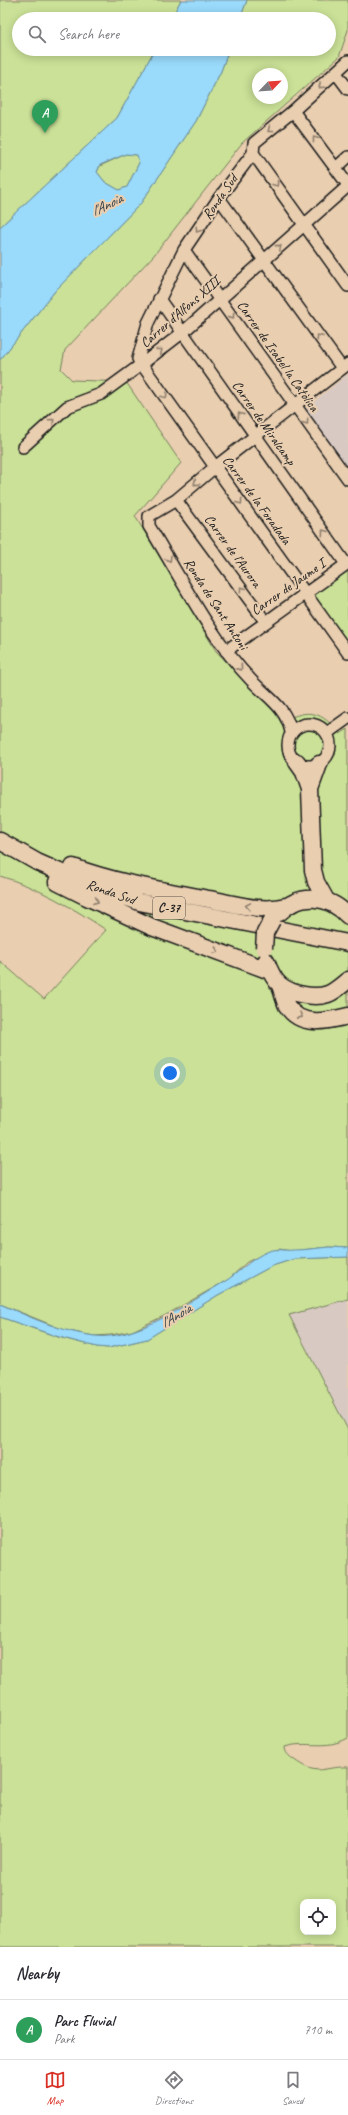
<!DOCTYPE html>
<html lang="en">
<head>
<meta charset="utf-8">
<style>
  :root { --surface:#fff; --page:#f2f2f3; --text:#2b2b33; --muted:#7c7c81; --line:#e1e1e2; --accent:#d93025 }
  body { margin:0; font-family:Caveat,sans-serif; background:var(--page); color:var(--text) }
  .controls { position:absolute; right:12px; bottom:12px; display:grid; overflow:hidden; border-radius:8px; box-shadow:0 2px 10px #0003 }
  .controls button { width:36px; height:36px; display:grid; place-items:center; padding:0; border:0; border-bottom:1px solid var(--line); background:var(--surface); color:var(--text); font:20px sans-serif }
  .compass { position:absolute; left:252px; top:68px; width:36px; height:36px; border-radius:50%; background:var(--surface); box-shadow:0 2px 10px #0003; rotate:65deg }
  .you { position:absolute; left:170px; top:1073px; width:14px; height:14px; margin:-10px; border:3px solid #fff; border-radius:50%; background:#1a73e8; box-shadow:0 0 0 6px #1a73e833 }
  .badge { display:grid; place-items:center; width:26px; height:26px; border-radius:50%; background:var(--accent); color:#fff; font-size:13px; font-weight:700 }
  .pin { position:absolute; translate:-50% -33px; filter:drop-shadow(0 1px 2px #0008) }
  .pin::after { content:''; position:absolute; top:21px; width:14px; height:12px; background:inherit; clip-path:polygon(0 0,100% 0,50% 100%) }
  .list { margin:0; padding:0; list-style:none }
  h2 { display:flex; justify-content:space-between; align-items:center; height:52px; margin:0; padding:0 16px; font-size:17px }
  h2 small { font-size:13px; font-weight:400; color:var(--muted) }
  .list li { display:grid; grid-template-columns:26px 1fr auto; gap:12px; align-items:center; box-sizing:border-box; height:60px; padding:0 16px; border-top:1px solid var(--line) }
  .list b { display:block; font-size:15px; white-space:nowrap }
  .list p { margin:0; font-size:13px; white-space:nowrap; color:var(--muted) }
  .list em { font-size:13px; font-style:normal; color:var(--muted) }
  .icon { flex:none; width:22px; height:22px; fill:none; stroke:currentColor; stroke-width:2; stroke-linecap:round; stroke-linejoin:round }
  .map { position:relative; flex:none; width:348px; height:1947px; overflow:hidden }
  .search { position:absolute; background:var(--surface); box-shadow:0 2px 10px #0003; left:12px; right:12px; top:12px; height:44px; display:flex; align-items:center; gap:10px; box-sizing:border-box; padding:0 14px; border-radius:22px; color:var(--muted); font-size:15px }
  .sheet { height:112px; background:var(--surface) }
  nav { display:flex; justify-content:space-around; align-items:center; box-sizing:border-box; height:56px; border-top:1px solid var(--line); background:var(--surface); font-size:11px; color:var(--muted) }
  nav a { display:grid; justify-items:center; gap:2px }
  nav .on { color:var(--accent) }
  .map>svg:first-child { display:block }
  .built { fill:#d8c9c3 }
  .green { fill:#cae197; stroke:#737e5a; fill-rule:evenodd }
  .water { fill:#9adafb; stroke:#688ea2; fill-rule:evenodd }
  .lines { fill:none; stroke-linecap:round; stroke-linejoin:round }
  .minor-casing { stroke:#1c1c1c; stroke-width:14 }
  .highway-casing { stroke:#1c1c1c; stroke-width:19 }
  .minor { stroke:#e9ceb0; stroke-width:11 }
  .highway { stroke:#e9ceb0; stroke-width:16 }
  .highway-bridge-casing { stroke:#1c1c1c; stroke-width:19; stroke-linecap:butt }
  .highway-bridge { stroke:#e9ceb0; stroke-width:16 }
  .oneway { stroke:#8d7e6d }
  .labels { text-anchor:middle; dominant-baseline:central; stroke-width:4; stroke-linejoin:round; paint-order:stroke }
  .shield { fill:#e9ceb0; stroke:#5a5148; stroke-width:1 }
  .shield-label { font-size:13px; font-weight:bold; fill:#1c1c1c }
  .street-label { font-size:14px; fill:#1c1c1c; stroke:#e9ceb0 }
  .water-label { font-size:15px; font-style:italic; fill:#354249; stroke:#e9ceb0 }
</style>
</head>
<body>
<div class="map">
<svg width="348" height="1947" viewBox="0 0 348 1947">
  <rect width="100%" height="100%" fill="#e9ceb0"/>
  <filter id="ink" filterUnits="userSpaceOnUse"><feTurbulence type="fractalNoise" baseFrequency=".025" numOctaves="2"/><feDisplacementMap in="SourceGraphic" scale="8" xChannelSelector="R" yChannelSelector="G"/><feConvolveMatrix kernelMatrix="1 2 1 2 8 2 1 2 1" color-interpolation-filters="sRGB"/></filter>
  <g filter="url(#ink)">
    <!-- built -->
    <path class="built" d="M348,374V468L305,409Z
      M348,1299V1430L289,1315Z"/>
    <!-- green -->
    <path class="green" d="M0,0H181L171,19H19V49H155L117,118L0,227Z
      M247,0H348V30L339,57L242,143L154,255L65,350L61,369L72,380L126,382L181,463L135,516L216,651L283,721C309,708 321,711 340,734L348,729V1248L329,1247L291,1251L279,1249L268,1252L247,1262L229,1279L166,1315L132,1331L111,1335L94,1336L64,1330L0,1304V961L44,999L106,930C74,908 37,887 0,876V360L55,291L141,203L196,121L221,71L229,49H329V19H240ZM258,74H282V98H258Z
      M126,154L137,155L139,163L127,187L119,190L105,182L97,172L100,166Z
      M348,569V643H347L313,594Z
      M348,1257V1299L289,1315L348,1430V1738C325,1751 307,1740 285,1747C285,1753 289,1756 293,1759C319,1778 322,1766 348,1767V1947H0V1317L58,1337L97,1347L108,1348L147,1339L218,1295L272,1266L294,1259ZM303,1902H333V1932H303Z"/>
    <!-- water -->
    <path class="water" d="M181,0H247L240,19H171Z
      M155,49H229L221,71L196,121L141,203L55,291L0,360V227L117,118ZM126,154L137,155L139,163L127,187L119,190L105,182L97,172L100,165Z
      M329,1247L348,1248V1257L294,1259L272,1266L218,1295L147,1339L108,1348L97,1347L59,1337L0,1317V1304C30,1317 61,1332 95,1336C136,1341 190,1302 224,1282C240,1272 251,1258 269,1251C278,1248 284,1251 293,1250C305,1250 317,1248 329,1247Z"/>
    <g class="lines">
      <defs>
        <path id="minor" d="M348,61L293,111L254,143L253,153L219,198L184,250L148,323L138,359L348,653
          M336,73L348,89
          M293,111L348,185
          M253,153L348,286
          M336,168L348,157
          M219,198L342,368
          M184,250L348,479
          M159,299L346,564
          M23,447L67,407L101,394L142,364L182,333L348,186
          M176,500L265,621
          M226,651L348,563
          M288 745a21 21 0 1 1 42 0a21 21 0 1 1-42 0Z
          M291,732C286,707 268,698 251,680C209,636 181,578 149,526V516L176,500L215,467L348,364
          M327,733L348,718"/>
        <path id="highway" d="M297,762L304,772L310,789L313,870L316,882L326,900
          M310,789L319,764
          M0,841L37,862L87,884L139,902L348,943
          M73,867C116,883 162,890 208,899C233,903 261,913 286,906
          M57,882L87,897L152,927L270,971
          M279,913C300,892 329,895 348,916
          M266,961C269,969 273,979 280,985C291,994 314,999 328,994C334,992 342,985 348,980
          M280,985C282,991 284,1000 287,1006C301,1028 327,1021 348,1016"/>
      </defs>
      <!-- minor casing -->
      <use href="#minor" class="minor-casing"/>
      <!-- highway casing -->
      <use href="#highway" class="highway-casing"/>
      <!-- minor -->
      <use href="#minor" class="minor"/>
      <!-- highway -->
      <use href="#highway" class="highway"/>
      <defs>
        <path id="highway-bridge" d="M264,948L265,933L272,920"/>
      </defs>
      <!-- highway-bridge casing -->
      <use href="#highway-bridge" class="highway-bridge-casing"/>
      <!-- highway-bridge -->
      <use href="#highway-bridge" class="highway-bridge"/>
    </g>
    <!-- one-way arrows -->
    <defs><path id="oneway-chevron" d="M-2-3.5L2.5 0L-2 3.5" fill="none" stroke-width="1.6" stroke-linecap="round" stroke-linejoin="round"/></defs>
    <g class="oneway">
      <use href="#oneway-chevron" transform="translate(321 86) rotate(138)"/>
      <use href="#oneway-chevron" transform="translate(270 130) rotate(142)"/>
      <use href="#oneway-chevron" transform="translate(315 139) rotate(-127)"/>
      <use href="#oneway-chevron" transform="translate(276 184) rotate(54)"/>
      <use href="#oneway-chevron" transform="translate(198 230) rotate(124)"/>
      <use href="#oneway-chevron" transform="translate(279 247) rotate(-41)"/>
      <use href="#oneway-chevron" transform="translate(232 316) rotate(55)"/>
      <use href="#oneway-chevron" transform="translate(319 337) rotate(-126)"/>
      <use href="#oneway-chevron" transform="translate(160 351) rotate(-39)"/>
      <use href="#oneway-chevron" transform="translate(165 396) rotate(55)"/>
      <use href="#oneway-chevron" transform="translate(240 415) rotate(-125)"/>
      <use href="#oneway-chevron" transform="translate(52 421) rotate(-42)"/>
      <use href="#oneway-chevron" transform="translate(306 422) rotate(54)"/>
      <use href="#oneway-chevron" transform="translate(196 483) rotate(140)"/>
      <use href="#oneway-chevron" transform="translate(240 502) rotate(54)"/>
      <use href="#oneway-chevron" transform="translate(324 532) rotate(-126)"/>
      <use href="#oneway-chevron" transform="translate(169 559) rotate(59)"/>
      <use href="#oneway-chevron" transform="translate(242 589) rotate(-126)"/>
      <use href="#oneway-chevron" transform="translate(240 668) rotate(49)"/>
      <use href="#oneway-chevron" transform="translate(96 901) rotate(24)"/>
      <use href="#oneway-chevron" transform="translate(248 906) rotate(-170)"/>
      <use href="#oneway-chevron" transform="translate(216 951) rotate(21)"/>
      <use href="#oneway-chevron" transform="translate(300 1016) rotate(29)"/>
    </g>
  </g>
  <g class="labels">
    <!-- shield labels -->
    <rect class="shield" x="153" y="897" width="32" height="22" rx="3"/>
    <g class="shield-label">
      <text x="169" y="908">C-37</text>
    </g>
    <!-- street labels -->
    <g class="street-label">
      <text transform="translate(220 197) rotate(-55)">Ronda Sud</text>
      <text transform="translate(180 312) rotate(-41)">Carrer d'Alfons XIII</text>
      <text transform="translate(278 356) rotate(55)">Carrer de Isabel la Catòlica</text>
      <text transform="translate(264 423) rotate(55)">Carrer de Miralcamp</text>
      <text transform="translate(257 500) rotate(54)">Carrer de la Foradada</text>
      <text transform="translate(233 551) rotate(54)">Carrer de l'Aurora</text>
      <text transform="translate(288 587) rotate(-35)">Carrer de Jaume I</text>
      <text transform="translate(216 604) rotate(57)">Ronda de Sant Antoni</text>
      <text transform="translate(111 892) rotate(19)">Ronda Sud</text>
    </g>
    <!-- water labels -->
    <g class="water-label">
      <text transform="translate(107 205) rotate(-27)">l'Anoia</text>
      <text transform="translate(176 1316) rotate(-32)">l'Anoia</text>
    </g>
  </g>
</svg>
<div class="controls">
<button><svg class="icon" aria-label="locate" viewBox="0 0 24 24"><circle cx="12" cy="12" r="6"/><path d="M12 2v4M12 18v4M2 12h4M18 12h4"/></svg></button>
</div>
<svg class="compass" viewBox="-18 -18 36 36"><path d="M0-13l5 13h-10z" fill="#e53935"/><path d="M0 13l5-13h-10z" fill="#7c7c81"/></svg>
<div class="you"></div>
<div class="pin badge" style="left:45px;top:133px;background:#2e9e5b">A</div>
<div class="search"><svg class="icon" aria-label="search" viewBox="0 0 24 24"><circle cx="10" cy="10" r="6"/><path d="M15 15l6 6"/></svg>Search here</div>
</div>
<section class="sheet">
<h2>Nearby<small></small></h2>
<ul class="list">
<li><span class="badge" style="background:#2e9e5b">A</span><div><b>Parc Fluvial</b><p>Park</p></div><em>710 m</em></li>
</ul>
</section>
<nav>
<a class="on"><svg class="icon" aria-label="map" viewBox="0 0 24 24"><path d="M3 6l6-2 6 2 6-2v14l-6 2-6-2-6 2zM9 4v14M15 6v14"/></svg>Map</a>
<a><svg class="icon" aria-label="directions" viewBox="0 0 24 24"><path d="M12 3l9 9-9 9-9-9zM9 14v-3h6M13 9l2 2-2 2"/></svg>Directions</a>
<a><svg class="icon" aria-label="saved" viewBox="0 0 24 24"><path d="M7 4h10v16l-5-4-5 4z"/></svg>Saved</a>
</nav>
</body>
</html>
